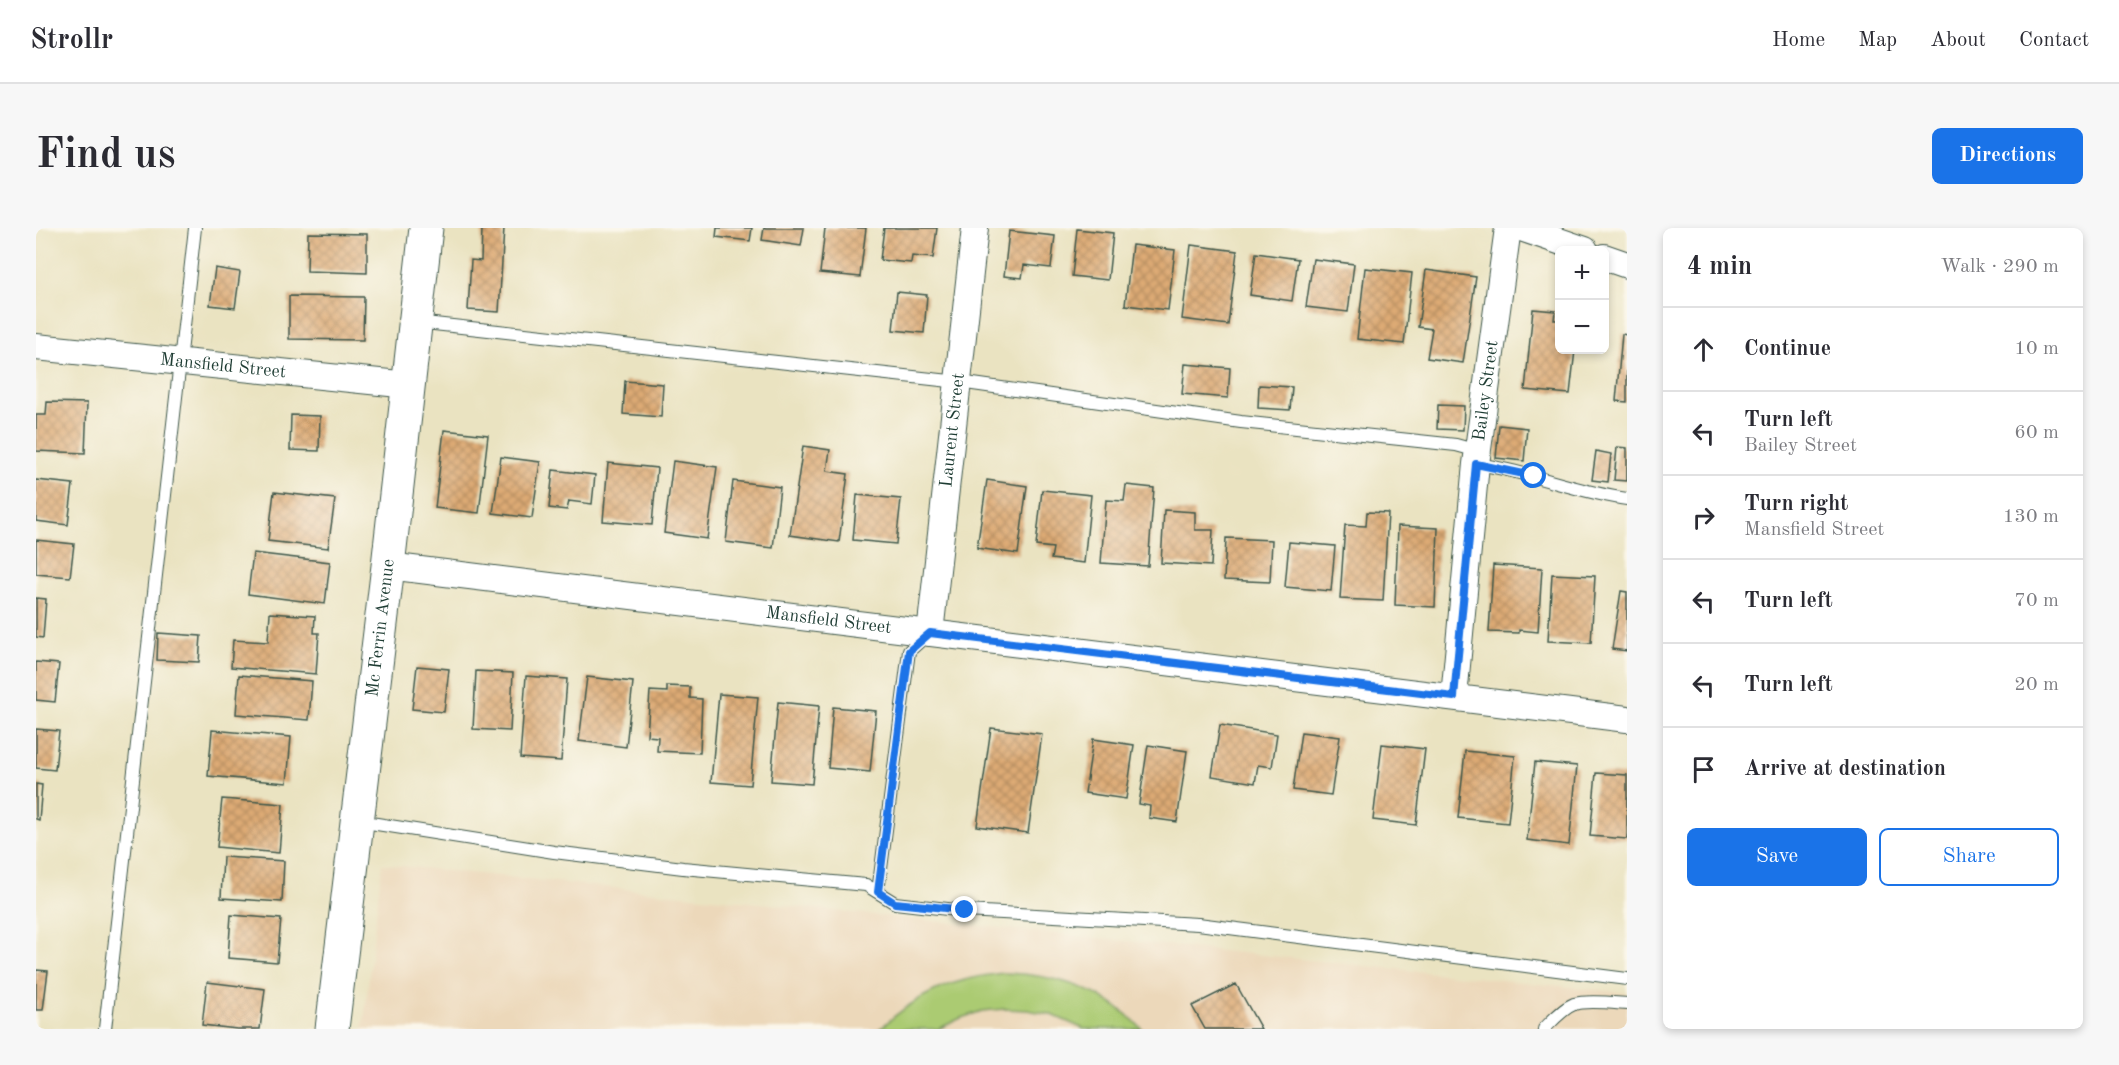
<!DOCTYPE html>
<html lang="en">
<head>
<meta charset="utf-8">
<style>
  :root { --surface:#fff; --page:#f7f7f7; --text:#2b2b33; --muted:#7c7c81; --line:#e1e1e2; --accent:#1a73e8 }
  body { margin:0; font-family:"Old Standard TT",serif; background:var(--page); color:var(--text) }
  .controls { position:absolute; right:18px; top:18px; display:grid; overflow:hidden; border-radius:9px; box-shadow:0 3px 9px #0003 }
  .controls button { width:54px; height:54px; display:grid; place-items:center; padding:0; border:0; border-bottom:2px solid var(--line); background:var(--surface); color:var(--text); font:30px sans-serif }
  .stop { position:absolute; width:18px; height:18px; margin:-14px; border:4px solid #1a73e8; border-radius:50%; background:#fff }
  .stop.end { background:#1a73e8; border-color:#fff; box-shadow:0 2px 6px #0008 }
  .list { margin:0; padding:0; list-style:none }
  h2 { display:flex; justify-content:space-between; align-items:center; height:78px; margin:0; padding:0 24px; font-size:26px }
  h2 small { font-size:20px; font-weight:400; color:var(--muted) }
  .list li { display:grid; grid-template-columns:39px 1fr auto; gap:18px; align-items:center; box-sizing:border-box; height:84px; padding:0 24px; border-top:2px solid var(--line) }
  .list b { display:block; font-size:22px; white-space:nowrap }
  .list p { margin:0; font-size:20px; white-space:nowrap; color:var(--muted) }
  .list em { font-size:20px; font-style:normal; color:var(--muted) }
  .actions { display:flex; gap:12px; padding:18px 24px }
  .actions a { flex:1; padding:14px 0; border:2px solid var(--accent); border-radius:9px; text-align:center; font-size:21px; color:var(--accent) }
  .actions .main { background:var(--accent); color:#fff }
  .icon { flex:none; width:33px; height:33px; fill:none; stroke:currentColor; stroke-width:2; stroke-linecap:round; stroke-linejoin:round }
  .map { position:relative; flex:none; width:1591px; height:801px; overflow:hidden; border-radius:9px }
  header { display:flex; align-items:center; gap:36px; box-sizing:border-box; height:84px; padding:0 30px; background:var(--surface); border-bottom:2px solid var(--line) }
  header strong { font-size:28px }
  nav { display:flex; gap:33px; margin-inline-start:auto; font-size:21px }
  .intro { display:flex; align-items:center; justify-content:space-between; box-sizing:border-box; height:144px; padding:0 36px }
  h1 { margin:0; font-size:42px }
  .button { padding:15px 27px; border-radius:9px; background:var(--accent); color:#fff; font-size:21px; font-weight:700 }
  main { display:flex; gap:36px; padding:0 36px }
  aside { flex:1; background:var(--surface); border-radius:9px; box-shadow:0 3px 9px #0003 }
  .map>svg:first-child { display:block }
  .built { fill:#ecd8ba }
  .pitch { fill:#abcb72; stroke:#658453; stroke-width:1.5 }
  .building { fill:url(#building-cross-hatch) }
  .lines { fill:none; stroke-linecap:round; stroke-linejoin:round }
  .lane-casing { stroke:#3d5649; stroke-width:14 }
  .street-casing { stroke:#3d5649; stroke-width:28 }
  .secondary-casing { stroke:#3d5649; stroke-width:35 }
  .lane { stroke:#fff; stroke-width:12 }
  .street { stroke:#fff; stroke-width:26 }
  .secondary { stroke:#fff; stroke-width:33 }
  .route { stroke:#1a73e8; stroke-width:8 }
  .labels { text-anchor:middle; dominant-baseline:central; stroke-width:6; stroke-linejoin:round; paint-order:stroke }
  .street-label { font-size:18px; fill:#1f3d34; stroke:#fbf7ec }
</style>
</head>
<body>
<header>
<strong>Strollr</strong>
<nav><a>Home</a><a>Map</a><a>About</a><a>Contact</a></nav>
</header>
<div class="intro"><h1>Find us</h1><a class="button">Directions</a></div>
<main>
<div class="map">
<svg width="1591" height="801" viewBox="0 0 1591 801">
  <defs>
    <pattern id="building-cross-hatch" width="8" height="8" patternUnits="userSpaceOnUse" patternTransform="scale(1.5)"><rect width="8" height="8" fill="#ddaa74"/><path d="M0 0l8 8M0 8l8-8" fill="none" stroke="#b38c60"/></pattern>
  </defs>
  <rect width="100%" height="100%" fill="#fbf7ec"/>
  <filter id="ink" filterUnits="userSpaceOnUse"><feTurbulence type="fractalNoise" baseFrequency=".0167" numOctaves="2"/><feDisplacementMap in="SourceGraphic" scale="12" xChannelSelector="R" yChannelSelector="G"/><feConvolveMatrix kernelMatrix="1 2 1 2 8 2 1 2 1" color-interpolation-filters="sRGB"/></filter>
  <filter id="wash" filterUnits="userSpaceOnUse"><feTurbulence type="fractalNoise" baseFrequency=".008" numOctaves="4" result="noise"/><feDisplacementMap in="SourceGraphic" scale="24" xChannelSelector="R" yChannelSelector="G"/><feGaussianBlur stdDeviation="1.35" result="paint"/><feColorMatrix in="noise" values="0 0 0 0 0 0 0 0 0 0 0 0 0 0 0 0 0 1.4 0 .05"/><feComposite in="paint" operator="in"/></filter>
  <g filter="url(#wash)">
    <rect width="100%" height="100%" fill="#eae3c1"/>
    <!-- built -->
    <path class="built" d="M346,636L1591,765V801H327Z"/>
    <!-- pitch -->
    <path class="pitch" d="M967,745C1020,746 1069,762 1106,801H1048L1014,786L991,782L969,781L946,783L925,790L902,801H844C882,765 916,751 967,745Z"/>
    <g id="blocks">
      <!-- building -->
      <path class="building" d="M446,0H468L463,84L432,82L435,32L445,33Z
        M681,0H716L714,13L680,9Z
        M728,0H768L765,18L726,12Z
        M789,0H830L824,49L784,45Z
        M848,0H901L897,30L876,28L875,35L844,32Z
        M1041,1L1077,5L1072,52L1036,48Z
        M973,3L1019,8L1015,40L988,37L986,50L968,48Z
        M272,5L331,6V45L271,43Z
        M1096,17L1139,22L1132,82L1089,77Z
        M1155,17L1201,23L1192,97L1146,91Z
        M1220,25L1262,31L1256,73L1214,67Z
        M1277,31L1318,36L1312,84L1270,79Z
        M179,40L204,44L199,80L174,77Z
        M1329,40L1376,45L1368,116L1321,111Z
        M1390,42L1440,49L1427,135L1391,130L1396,101L1382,99Z
        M861,64L891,67L888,105L857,102Z
        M253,68L328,69L327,112L253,111Z
        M1497,81L1519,83L1518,92H1524V122H1539L1534,166L1489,162Z
        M1586,106L1591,107V174L1580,173Z
        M1149,136L1194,140L1192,170L1146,166Z
        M589,153L627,156L625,189L587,186Z
        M1223,157L1256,159L1254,182L1222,180Z
        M11,174L51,175L49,225L0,223V187H10Z
        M1402,177L1428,178L1427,202L1401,201Z
        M255,187L284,188L283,223L254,222Z
        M1463,197L1491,200L1488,233L1460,230Z
        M408,202L452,207L443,285L399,280Z
        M767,218L794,222L791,243L812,246L803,314L754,307Z
        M1581,219L1591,220V253L1578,252Z
        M1560,223L1575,226L1572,254L1556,252Z
        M465,229L504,234L496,290L457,285Z
        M637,233L681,239L671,311L628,305Z
        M572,235L621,240L616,297L567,293Z
        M517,242L559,247L556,276L533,273L531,282L513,280Z
        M0,252L37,256L32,297L0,293Z
        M951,252L991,258L982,326L941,320Z
        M697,253L744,259L737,320L690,314Z
        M1090,257L1118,260L1112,338L1065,335L1070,272L1088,273Z
        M1006,262L1055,267L1048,335L1015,331L1017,320L1000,318Z
        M238,264L299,271L292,320L232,313Z
        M821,267L865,271L860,316L817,312Z
        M1128,282L1159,284V302H1177L1175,338L1125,335Z
        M1331,284L1352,285L1347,373L1304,371L1309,297L1330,298Z
        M1362,298L1402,300L1399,379L1359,377Z
        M1190,310L1236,312L1234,354L1188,352Z
        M0,312L38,316L34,349L0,346Z
        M1253,314L1299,318L1295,363L1249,359Z
        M217,325L294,334L289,376L212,366Z
        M1457,337L1506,340L1502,404L1483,402V405L1453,404Z
        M1516,346L1559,348L1555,415L1512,413Z
        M1585,363L1591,364V423L1576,421Z
        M0,370L10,371L7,410L0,409Z
        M234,385L279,388L278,405H283L280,446L195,439L197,412L232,414Z
        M122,405L165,408L163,434L121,432Z
        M0,434L23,436L19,474L0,472Z
        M381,438L413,441L408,484L376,481Z
        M440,443L477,445L474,503L437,501Z
        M203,447L276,453L273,492L200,486Z
        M490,448L531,451L525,533L484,530Z
        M551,449L597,454L590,519L543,513Z
        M631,458L654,459V470L666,471L664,525L621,523L622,509L611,508L614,463L631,464Z
        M683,466L722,469L714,557L675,554Z
        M742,474L783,478L776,556L735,553Z
        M797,479L840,483L834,544L792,540Z
        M1184,497L1241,506L1236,539L1222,537L1219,555L1176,548Z
        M955,500L1006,506L992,605L941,598Z
        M0,501L23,503L19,542L0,540Z
        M176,502L255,509L251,555L172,548Z
        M1265,504L1304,509L1295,567L1257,562Z
        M1057,511L1098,517L1090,571L1049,565Z
        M1346,516L1389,521L1380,597L1337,592Z
        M1112,517L1151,523L1141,594L1113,590L1114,578L1103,576Z
        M1429,523L1479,528L1472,595L1422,590Z
        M1499,534L1541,538L1533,617L1491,612Z
        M1560,545L1591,547V611L1554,608Z
        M0,556L6,557L3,592L0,591Z
        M186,571L247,576L243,625L181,619Z
        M187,629L248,633L246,674L185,670Z
        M195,687L245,691L241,734L192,730Z
        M0,742L12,743L7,782H0Z
        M171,754L229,761L224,801H201L166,797Z
        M1200,756L1225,801H1169L1156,778Z"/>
    </g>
  </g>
  <g filter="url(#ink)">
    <use href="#blocks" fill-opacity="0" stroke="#3d5649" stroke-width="1.5"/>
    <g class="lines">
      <defs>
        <path id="lane" d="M380,94L923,154L1205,194L1420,217L1442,223
          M1440,236C1492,243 1540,264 1591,271
          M322,593L518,624L647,640L830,657L859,675L929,683L1162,696L1591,751
          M842,664L873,423L892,406
          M69,801L159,0
          M1508,801C1516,793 1526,781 1538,776C1551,772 1577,775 1591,776"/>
        <g id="street">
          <path d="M1485,0L1549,22"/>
          <path d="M1568,29L1591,37"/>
          <path id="s1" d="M0,119L373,157"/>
          <path id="s2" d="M352,338L1591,491"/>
          <path id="s3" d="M894,405L939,0"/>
          <path id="s4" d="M1418,469L1440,236L1472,0"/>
        </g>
        <g id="secondary">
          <path id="s5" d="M296,801L352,338L390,0"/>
        </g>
      </defs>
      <!-- lane casing -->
      <use href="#lane" class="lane-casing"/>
      <!-- street casing -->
      <use href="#street" class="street-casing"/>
      <!-- secondary casing -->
      <use href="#secondary" class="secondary-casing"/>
      <!-- lane -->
      <use href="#lane" class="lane"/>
      <!-- street -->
      <use href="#street" class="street"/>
      <!-- secondary -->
      <use href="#secondary" class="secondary"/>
    </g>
  </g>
  <g class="lines" filter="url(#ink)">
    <!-- route -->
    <path class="route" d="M929,682L859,675L842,664L873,423L894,405L1418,469L1440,236L1498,248"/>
  </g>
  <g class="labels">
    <!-- street labels -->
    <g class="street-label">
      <text stroke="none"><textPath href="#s1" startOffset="188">Mansfield Street</textPath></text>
      <text stroke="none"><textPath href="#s4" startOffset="308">Bailey Street</textPath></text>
      <text stroke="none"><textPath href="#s3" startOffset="204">Laurent Street</textPath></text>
      <text stroke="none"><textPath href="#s2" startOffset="444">Mansfield Street</textPath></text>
      <text stroke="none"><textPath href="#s5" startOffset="404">Mc Ferrin Avenue</textPath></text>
    </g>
  </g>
</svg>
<div class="controls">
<button>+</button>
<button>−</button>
</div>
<div class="stop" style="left:1498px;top:248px"></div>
<div class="stop end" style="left:929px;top:682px"></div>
</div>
<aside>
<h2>4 min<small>Walk · 290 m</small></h2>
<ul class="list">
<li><svg class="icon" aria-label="ahead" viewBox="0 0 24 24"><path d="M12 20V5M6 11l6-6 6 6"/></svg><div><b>Continue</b></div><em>10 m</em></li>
<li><svg class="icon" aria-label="left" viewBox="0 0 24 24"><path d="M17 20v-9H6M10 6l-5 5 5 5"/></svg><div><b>Turn left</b><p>Bailey Street</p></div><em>60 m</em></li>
<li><svg class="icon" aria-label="right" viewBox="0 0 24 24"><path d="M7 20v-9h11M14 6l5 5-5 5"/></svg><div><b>Turn right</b><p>Mansfield Street</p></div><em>130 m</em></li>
<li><svg class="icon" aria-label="left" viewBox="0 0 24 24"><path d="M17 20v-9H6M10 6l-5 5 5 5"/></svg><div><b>Turn left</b></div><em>70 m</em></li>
<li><svg class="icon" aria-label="left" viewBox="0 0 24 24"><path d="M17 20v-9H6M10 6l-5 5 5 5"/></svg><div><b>Turn left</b></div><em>20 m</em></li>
<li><svg class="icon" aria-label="arrive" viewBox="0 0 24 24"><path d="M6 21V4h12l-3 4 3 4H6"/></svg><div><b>Arrive at destination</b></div></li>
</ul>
<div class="actions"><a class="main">Save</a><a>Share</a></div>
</aside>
</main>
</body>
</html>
